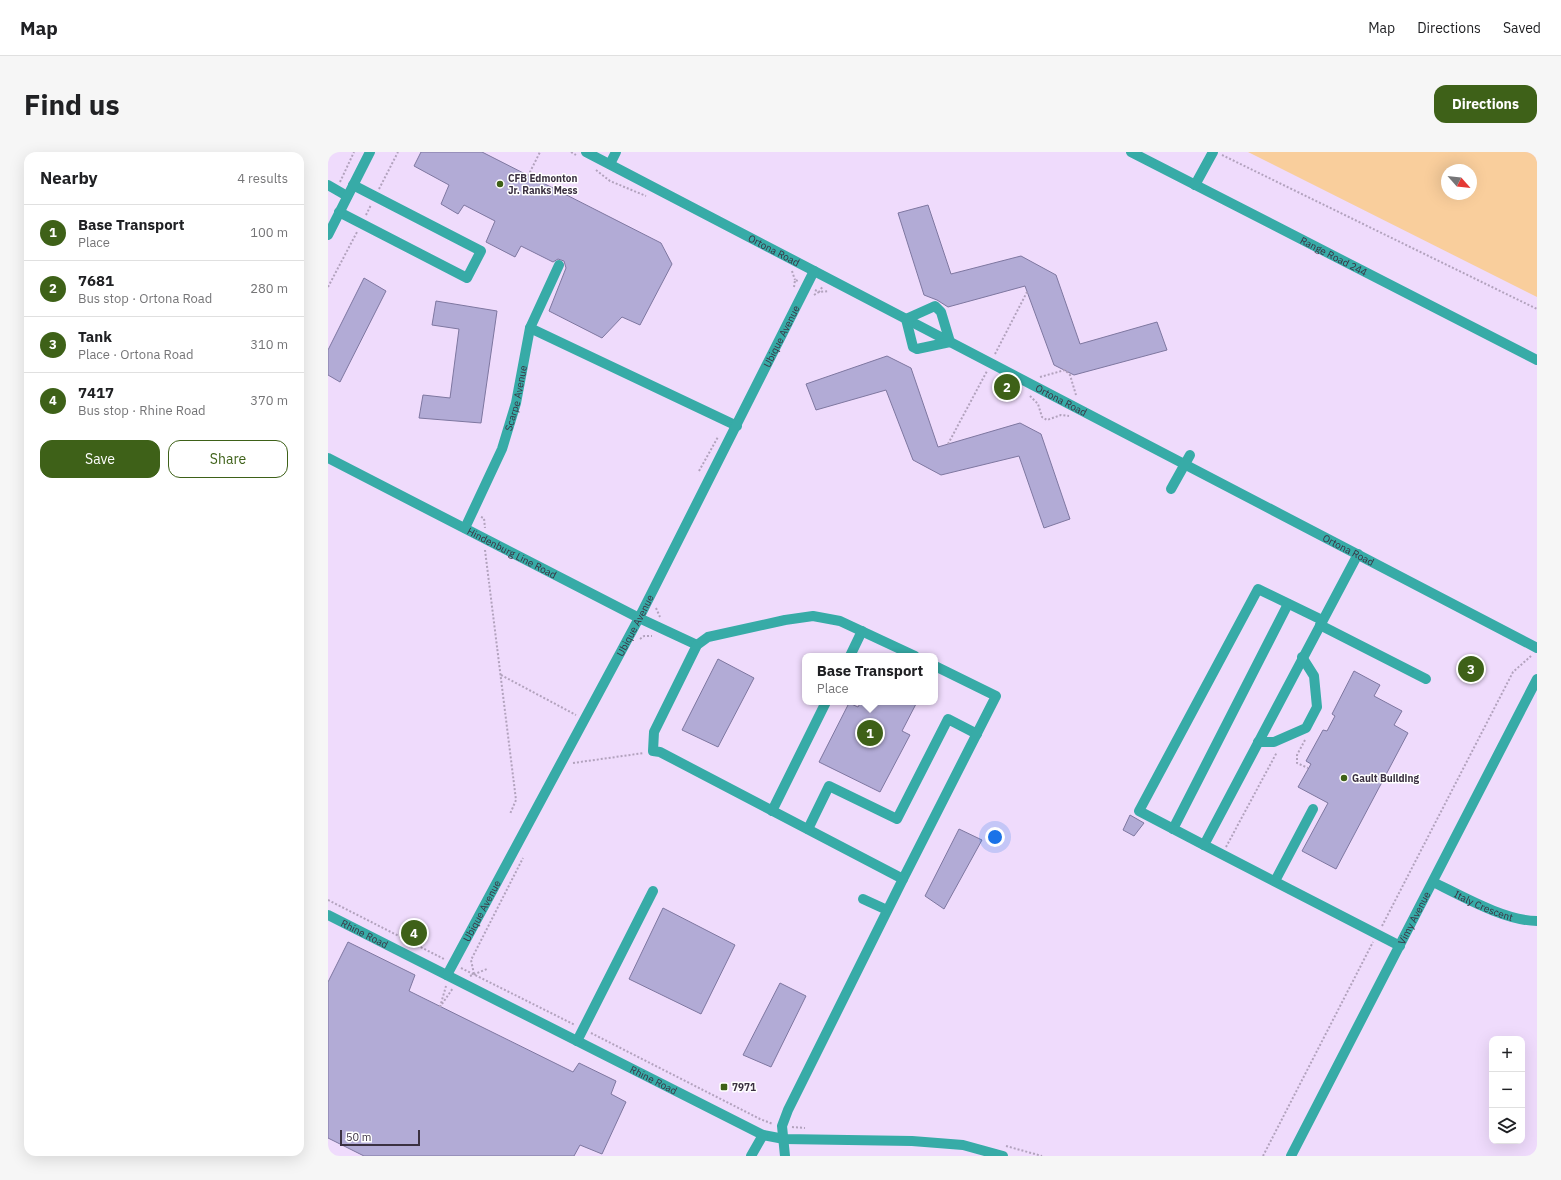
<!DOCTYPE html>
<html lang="en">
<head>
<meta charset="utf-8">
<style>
  :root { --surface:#fff; --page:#f6f6f6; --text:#202124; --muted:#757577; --line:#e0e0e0; --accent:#3e6118 }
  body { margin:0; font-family:"IBM Plex Sans",sans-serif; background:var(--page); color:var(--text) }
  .controls { position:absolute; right:12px; bottom:12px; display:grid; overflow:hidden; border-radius:8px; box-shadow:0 4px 16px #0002 }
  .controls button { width:36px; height:36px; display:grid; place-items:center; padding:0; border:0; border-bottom:1px solid var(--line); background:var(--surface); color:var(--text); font:20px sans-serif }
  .compass { position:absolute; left:1113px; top:12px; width:36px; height:36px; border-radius:50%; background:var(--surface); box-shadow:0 4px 16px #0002; rotate:117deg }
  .scale { position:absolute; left:12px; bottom:10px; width:80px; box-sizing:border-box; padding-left:4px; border:2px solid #3b3141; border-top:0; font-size:11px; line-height:14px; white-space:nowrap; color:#3b3141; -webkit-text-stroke:3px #fff; paint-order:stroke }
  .you { position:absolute; left:667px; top:685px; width:14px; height:14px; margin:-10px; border:3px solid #fff; border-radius:50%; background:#1a73e8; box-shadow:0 0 0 6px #1a73e833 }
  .badge { display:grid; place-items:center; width:26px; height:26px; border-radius:50%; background:var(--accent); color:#fff; font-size:13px; font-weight:700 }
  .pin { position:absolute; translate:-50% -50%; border:2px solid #fff; box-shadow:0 1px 4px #0006 }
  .popup { position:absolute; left:474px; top:501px; width:136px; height:52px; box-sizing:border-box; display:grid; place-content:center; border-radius:8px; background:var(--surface); filter:drop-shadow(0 1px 3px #0005); font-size:13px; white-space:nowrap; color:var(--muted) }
  .popup b { font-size:15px; color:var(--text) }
  .popup::after { content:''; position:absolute; left:50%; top:100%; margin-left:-8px; border:8px solid transparent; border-top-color:var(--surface) }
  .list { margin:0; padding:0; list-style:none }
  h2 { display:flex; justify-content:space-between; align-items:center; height:52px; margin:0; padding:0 16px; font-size:17px }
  h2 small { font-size:13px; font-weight:400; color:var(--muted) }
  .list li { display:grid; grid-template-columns:26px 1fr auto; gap:12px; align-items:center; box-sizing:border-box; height:56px; padding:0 16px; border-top:1px solid var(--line) }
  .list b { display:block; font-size:15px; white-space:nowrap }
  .list p { margin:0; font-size:13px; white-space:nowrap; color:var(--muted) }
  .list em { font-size:13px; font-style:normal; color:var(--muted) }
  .actions { display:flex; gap:8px; padding:12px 16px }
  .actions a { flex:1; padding:9px 0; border:1px solid var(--accent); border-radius:12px; text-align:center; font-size:14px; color:var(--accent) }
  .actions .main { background:var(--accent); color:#fff }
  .icon { flex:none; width:22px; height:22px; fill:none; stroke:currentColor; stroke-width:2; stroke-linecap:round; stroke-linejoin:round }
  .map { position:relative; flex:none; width:1209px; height:1004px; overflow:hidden; border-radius:12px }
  header { display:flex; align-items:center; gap:24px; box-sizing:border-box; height:56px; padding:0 20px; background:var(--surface); border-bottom:1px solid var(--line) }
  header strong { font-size:19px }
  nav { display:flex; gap:22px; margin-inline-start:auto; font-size:14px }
  .intro { display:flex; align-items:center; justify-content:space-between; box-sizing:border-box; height:96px; padding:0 24px }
  h1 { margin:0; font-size:28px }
  .button { padding:10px 18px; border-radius:12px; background:var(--accent); color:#fff; font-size:14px; font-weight:700 }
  main { display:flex; gap:24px; padding:0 24px }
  aside { flex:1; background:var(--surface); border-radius:12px; box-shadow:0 4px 16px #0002 }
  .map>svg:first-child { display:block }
  .green { fill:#f9ce9c; fill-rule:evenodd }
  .building { fill:#b2abd6; stroke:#7e77a0 }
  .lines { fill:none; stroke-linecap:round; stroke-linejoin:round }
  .path { stroke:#b2a2bd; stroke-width:2; stroke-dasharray:2 2; stroke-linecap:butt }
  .minor { stroke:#37aba7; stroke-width:10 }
  .poi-dot { fill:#3e6118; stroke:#fff; stroke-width:1.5 }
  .labels { text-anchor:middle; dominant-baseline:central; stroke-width:3; stroke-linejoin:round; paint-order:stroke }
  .poi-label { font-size:10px; font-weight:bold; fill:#3b3141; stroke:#fff; text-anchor:start }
  .street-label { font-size:10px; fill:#3b3141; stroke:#fff }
</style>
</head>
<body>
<header>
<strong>Map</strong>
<nav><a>Map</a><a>Directions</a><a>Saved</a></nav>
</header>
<div class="intro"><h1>Find us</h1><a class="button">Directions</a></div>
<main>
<aside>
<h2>Nearby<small>4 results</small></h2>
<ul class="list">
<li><span class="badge">1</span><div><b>Base Transport</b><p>Place</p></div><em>100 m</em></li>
<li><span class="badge">2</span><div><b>7681</b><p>Bus stop · Ortona Road</p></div><em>280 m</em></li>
<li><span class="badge">3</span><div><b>Tank</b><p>Place · Ortona Road</p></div><em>310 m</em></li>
<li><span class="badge">4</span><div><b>7417</b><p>Bus stop · Rhine Road</p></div><em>370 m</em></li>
</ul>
<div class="actions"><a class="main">Save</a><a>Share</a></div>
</aside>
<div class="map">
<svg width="1209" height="1004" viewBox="0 0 1209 1004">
  <rect width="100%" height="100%" fill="#efdbfc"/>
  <!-- green -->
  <path class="green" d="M920,0H1209V145ZM1119,18H1143V42H1119Z"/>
  <!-- building -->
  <path class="building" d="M93,0H154L333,91L344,112L312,173L294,165L274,186L221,159L238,116L236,109L230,107L225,110L193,94L187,105L158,90L167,69L136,53L130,62L113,52L121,33L86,14Z
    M600,53L623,122L693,104L728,123L752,192L829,170L839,198L746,223L726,213L697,134L620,155L609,148L596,143L570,61Z
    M36,126L58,139L12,230L0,223V198Z
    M108,149L169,159L153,271L91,266L95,243L122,246L131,177L104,173Z
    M559,204L583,216L610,295L692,271L713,282L742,367L716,376L691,304L613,323L585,308L558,238L488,258L478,232Z
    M390,507L426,526L390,595L354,578Z
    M1026,519L1052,533L1046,544L1074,559L1066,573L1080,581L1008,717L974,699L1000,651L970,635L983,612L978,609L995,578L999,579L1007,564L1004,562Z
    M533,550H589L574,579L582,583L552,640L491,610L521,551L530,555Z
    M802,663L816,671L806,684L795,678Z
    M631,677L654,688L616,757L597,744Z
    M335,756L407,793L373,862L301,827Z
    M20,790L87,823L81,839L245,920L251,911L288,929L283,942L298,950L274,1002L252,993L246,1004H36L0,986V830Z
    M452,831L478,844L443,915L415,903Z"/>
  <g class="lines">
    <!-- path -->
    <path class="path" d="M243,0L248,3
      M894,3L1209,157
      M268,18L282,29L318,44
      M200,24L212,0
      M12,30L26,0
      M51,37L70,0
      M38,63L43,53
      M464,119L467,128
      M0,135L29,80
      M466,135L467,128L470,129
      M487,138L491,140L495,134
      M486,143L491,140L501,139
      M667,202L699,140
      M712,225L737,218L742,223L748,243
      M702,244L710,252L714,265L719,268L733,263L741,264
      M620,292L659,219
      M371,319L390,285
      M153,365L156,366L157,376
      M157,398L188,648L182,662
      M328,456L332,465
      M312,487L316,484H324
      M173,523L248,563
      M977,588L969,603V611L980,616
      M245,611L316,601
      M898,695L949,600
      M0,748L116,807
      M1054,774L1185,520L1203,504
      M133,816L247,873
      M146,822L143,808L195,706
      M142,824L159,817
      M114,852L125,836
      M112,855L118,834
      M263,881L432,967L445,972
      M464,975L477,976
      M678,994L714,1004
      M935,1004L1045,790"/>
    <!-- minor -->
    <g class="minor">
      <path id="s1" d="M258,0L1209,496"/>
      <path id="s2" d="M803,0L1209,208"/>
      <path d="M282,12L288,0"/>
      <path d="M0,33L19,44"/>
      <path d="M867,33L885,0"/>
      <path d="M11,60L139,126L153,99L25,33"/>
      <path d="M0,83L42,0"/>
      <path d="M607,154L613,160L622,190L589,197L585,195L578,167Z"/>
      <path d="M202,176L409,274"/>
      <path id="s3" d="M0,306L311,466L369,493"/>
      <path d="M843,337L862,303"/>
      <path id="s4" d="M137,376L174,297L188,251L202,176L231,113"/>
      <path d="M1030,402L876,693L1072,794"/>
      <path d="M992,473L1098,527"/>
      <path d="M522,504L534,479"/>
      <path d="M930,590H946L978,576L989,555L986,524L974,505"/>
      <path d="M444,659L498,550"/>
      <path d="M480,677L501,634L569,667L620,567L649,582"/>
      <path d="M845,677L960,452"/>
      <path d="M876,693L811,659L930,437L994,468"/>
      <path d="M575,727L668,544L607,514"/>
      <path d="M947,729L985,657"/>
      <path id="s5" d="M1105,730C1134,744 1177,769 1209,769"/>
      <path d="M535,747L559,758"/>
      <path id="s6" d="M0,763L435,983L456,987L584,989L635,993L675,1004"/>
      <path id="s7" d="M119,823L311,466L486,119"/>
      <path d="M249,889L325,739"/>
      <path d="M423,1004L435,983"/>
      <path d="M457,1004L454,974L460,958L575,727L332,600L325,599L326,580L369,493L380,485L457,468L485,464L512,469L587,504"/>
      <path id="s8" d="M963,1004L1209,527"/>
    </g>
  </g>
  <!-- markers -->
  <g class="poi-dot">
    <circle cx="172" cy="32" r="4"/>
    <circle cx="1016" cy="626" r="4"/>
    <rect x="392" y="931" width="8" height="8" rx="2"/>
  </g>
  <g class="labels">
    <!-- poi labels -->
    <g class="poi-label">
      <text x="180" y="26">CFB Edmonton<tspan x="180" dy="12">Jr. Ranks Mess</tspan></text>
      <text x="1024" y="626">Gault Building</text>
      <text x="404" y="935">7971</text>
    </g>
    <!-- street labels -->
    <g class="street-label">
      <text stroke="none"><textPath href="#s1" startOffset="212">Ortona Road</textPath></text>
      <text stroke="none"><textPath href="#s2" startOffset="228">Range Road 244</textPath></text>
      <text stroke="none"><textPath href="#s7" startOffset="721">Ubique Avenue</textPath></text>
      <text stroke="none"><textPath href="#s4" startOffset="140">Scarpe Avenue</textPath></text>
      <text stroke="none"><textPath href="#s1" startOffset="536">Ortona Road</textPath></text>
      <text stroke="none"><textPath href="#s1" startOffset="860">Ortona Road</textPath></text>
      <text stroke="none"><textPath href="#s3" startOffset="207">Hindenburg Line Road</textPath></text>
      <text stroke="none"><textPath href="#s7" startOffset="397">Ubique Avenue</textPath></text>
      <text stroke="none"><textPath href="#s5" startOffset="56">Italy Crescent</textPath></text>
      <text stroke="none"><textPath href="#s7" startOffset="73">Ubique Avenue</textPath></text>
      <text stroke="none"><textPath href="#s8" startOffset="268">Vimy Avenue</textPath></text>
      <text stroke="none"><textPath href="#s6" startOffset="41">Rhine Road</textPath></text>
      <text stroke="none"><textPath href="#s6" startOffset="365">Rhine Road</textPath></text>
    </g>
  </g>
</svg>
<div class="controls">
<button>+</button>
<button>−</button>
<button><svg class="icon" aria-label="layers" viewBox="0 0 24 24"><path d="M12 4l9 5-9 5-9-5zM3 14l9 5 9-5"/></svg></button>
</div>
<svg class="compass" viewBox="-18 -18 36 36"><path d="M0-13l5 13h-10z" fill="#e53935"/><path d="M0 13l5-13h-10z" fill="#757577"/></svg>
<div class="scale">50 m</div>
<div class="you"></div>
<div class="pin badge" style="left:542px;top:581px">1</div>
<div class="popup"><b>Base Transport</b>Place</div>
<div class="pin badge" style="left:679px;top:235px">2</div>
<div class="pin badge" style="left:1143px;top:517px">3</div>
<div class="pin badge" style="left:86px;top:781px">4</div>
</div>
</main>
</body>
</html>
